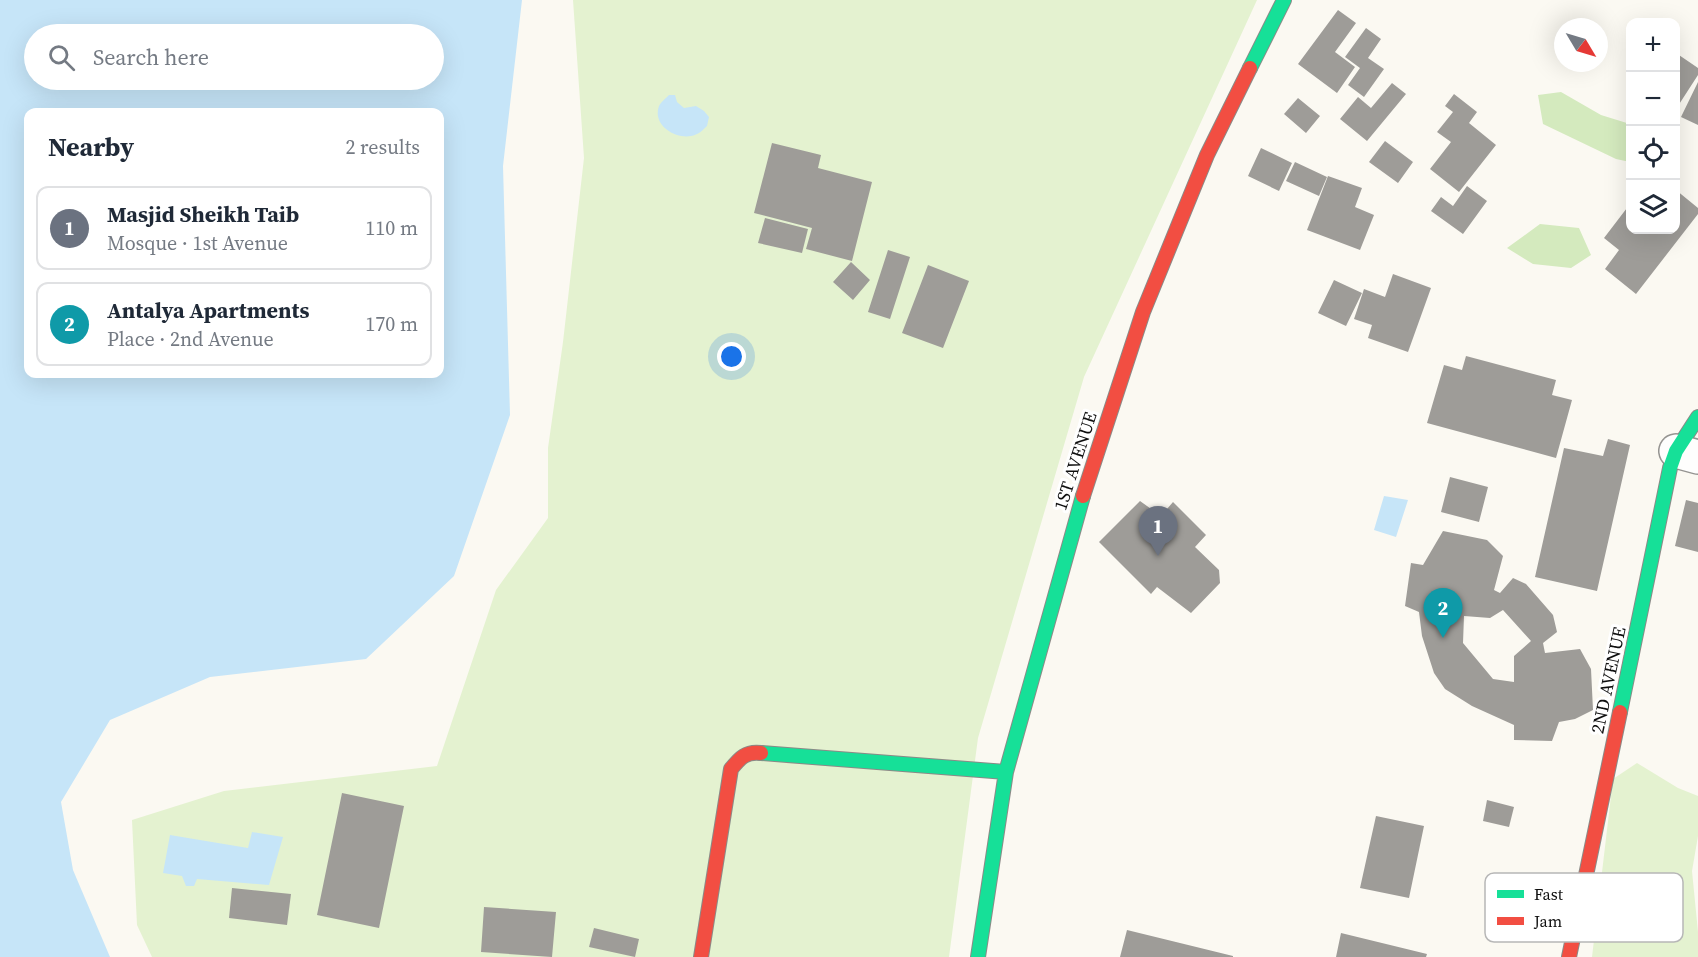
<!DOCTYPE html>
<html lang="en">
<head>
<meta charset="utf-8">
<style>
  :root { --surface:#fff; --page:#f6f6f7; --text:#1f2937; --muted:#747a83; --line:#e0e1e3; --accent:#61605e }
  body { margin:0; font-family:"Source Serif 4",serif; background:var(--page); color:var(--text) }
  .controls { position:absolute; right:18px; top:18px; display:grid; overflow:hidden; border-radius:12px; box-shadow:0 6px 24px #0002 }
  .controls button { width:54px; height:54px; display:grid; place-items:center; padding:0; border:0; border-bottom:2px solid var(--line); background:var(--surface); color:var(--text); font:30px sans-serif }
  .compass { position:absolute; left:1554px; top:18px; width:54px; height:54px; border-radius:50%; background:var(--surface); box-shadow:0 6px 24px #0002; rotate:128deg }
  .you { position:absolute; left:732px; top:357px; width:21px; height:21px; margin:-15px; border:4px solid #fff; border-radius:50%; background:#1a73e8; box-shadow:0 0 0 9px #1a73e833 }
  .badge { display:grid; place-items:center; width:39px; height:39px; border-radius:50%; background:var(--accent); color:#fff; font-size:20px; font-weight:700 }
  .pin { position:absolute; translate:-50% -50px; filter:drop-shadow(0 2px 3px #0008) }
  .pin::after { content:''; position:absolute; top:32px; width:21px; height:18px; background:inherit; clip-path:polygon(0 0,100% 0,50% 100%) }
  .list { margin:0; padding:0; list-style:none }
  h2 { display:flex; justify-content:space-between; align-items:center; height:78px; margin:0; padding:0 24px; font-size:26px }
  h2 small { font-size:20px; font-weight:400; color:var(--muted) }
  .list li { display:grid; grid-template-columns:39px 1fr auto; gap:18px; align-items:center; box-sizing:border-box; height:84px; margin:0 12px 12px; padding:0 12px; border:2px solid var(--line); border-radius:12px }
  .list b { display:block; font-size:22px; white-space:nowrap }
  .list p { margin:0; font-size:20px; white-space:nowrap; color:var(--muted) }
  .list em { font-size:20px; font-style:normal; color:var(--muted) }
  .icon { flex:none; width:33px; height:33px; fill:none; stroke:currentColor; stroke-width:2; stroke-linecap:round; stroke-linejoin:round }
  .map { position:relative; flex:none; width:1698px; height:957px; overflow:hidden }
  .search { position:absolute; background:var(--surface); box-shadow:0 6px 24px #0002; left:24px; top:24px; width:420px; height:66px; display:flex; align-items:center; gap:15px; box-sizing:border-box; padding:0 21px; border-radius:33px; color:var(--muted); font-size:22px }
  .panel { position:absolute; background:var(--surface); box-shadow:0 6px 24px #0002; left:24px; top:108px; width:420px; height:270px; border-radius:12px }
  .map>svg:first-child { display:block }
  .green { fill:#e4f2d0 }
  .forest { fill:#d4eabe }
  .water { fill:#c6e5f8; fill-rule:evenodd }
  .building { fill:#9e9c98; fill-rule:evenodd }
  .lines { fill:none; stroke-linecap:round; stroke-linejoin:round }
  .street-casing { stroke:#959491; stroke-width:36 }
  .fast-casing { stroke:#8b8a87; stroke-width:16 }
  .jam-casing { stroke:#8b8a87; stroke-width:16 }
  .street { stroke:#fefefd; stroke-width:33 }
  .fast { stroke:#16e098; stroke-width:14 }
  .jam { stroke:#f24e42; stroke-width:14 }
  .labels { text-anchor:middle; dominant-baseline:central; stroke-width:6; stroke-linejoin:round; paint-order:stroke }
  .street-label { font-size:18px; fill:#0e0e0e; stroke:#fff }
  .key { fill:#fff; stroke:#b7b7b7; stroke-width:1.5 }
  .key-label { font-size:16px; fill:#0e0e0e }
</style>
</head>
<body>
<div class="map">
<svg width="1698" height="957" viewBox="0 0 1698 957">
  <rect width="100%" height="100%" fill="#fbf9f2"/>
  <!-- green -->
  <path class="green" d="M573,0H1257L1084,377L978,738L949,957H152L137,925L132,820L224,791L437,766L496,590L548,518V448L563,342L584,158Z
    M1637,763L1678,788L1698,796V836L1692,871L1698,932V957H1592L1613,779Z"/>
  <!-- forest -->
  <path class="forest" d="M1561,92L1601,115L1630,124V162L1616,159L1543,124L1538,95Z
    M1540,224L1579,228L1591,255L1571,268L1533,264L1507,248Z"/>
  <!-- water -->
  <path class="water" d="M0,0H522L503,166L510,415L454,576L366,659L210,677L110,720L61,802L73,870L110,957H0ZM434,34V80H34V34ZM28,112H440V374H28Z
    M669,95H675L677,102L684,108L696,106L704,111L709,117L707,126C703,130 698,135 691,136C675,139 652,125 659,106C661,102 666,98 669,95Z
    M1384,496L1408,500L1396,537L1374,530Z
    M252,832L283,837L269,885L197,879L194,886H186L182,876L163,873L170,835L248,848Z"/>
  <!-- building -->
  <path class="building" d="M1338,10L1356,23L1335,52L1355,67L1337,93L1298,64Z
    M1366,28L1381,39L1368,58L1384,69L1364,97L1348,85L1360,68L1345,57Z
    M1676,53L1698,68V75L1676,109Z
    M1698,82V125L1681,117Z
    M1392,83L1406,94L1367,141L1340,119L1358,97L1371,108Z
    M1454,94L1477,112L1469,123L1496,145L1459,192L1430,169L1451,142L1437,132L1453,112L1445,106Z
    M1298,98L1320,116L1306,133L1284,114Z
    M1385,141L1413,162L1398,183L1369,162Z
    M772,143L821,155L818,168L872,182L852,261L806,249L812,228L754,213Z
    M1261,148L1292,163L1279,191L1248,176Z
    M1295,162L1327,177L1319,196L1286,181Z
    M1328,176L1362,188L1355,207L1374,215L1360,250L1307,230Z
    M1467,186L1487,201L1463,234L1431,211L1441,197L1453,206Z
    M1676,190L1698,208V214L1636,294L1605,269L1619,250L1604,238L1630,204V230H1676Z
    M765,218L808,229L802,253L758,243Z
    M888,250L910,257L890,319L868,312Z
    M851,262L870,280L853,300L833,282Z
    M928,265L969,281L943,348L902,333Z
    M1393,274L1431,288L1408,352L1368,338L1372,325L1354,319L1364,289L1385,297Z
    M1334,280L1362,293L1346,326L1318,313Z
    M1466,356L1556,380L1552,395L1572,400L1556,458L1427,423L1444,365L1462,370Z
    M1608,439L1630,445L1597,591L1535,577L1564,448L1603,456Z
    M1450,477L1488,487L1479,522L1441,512Z
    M1686,500L1698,503V552L1675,546Z
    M1140,501L1161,516L1173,502L1206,535L1195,547L1219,570L1220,583L1191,613L1157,587L1151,594L1099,542Z
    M1443,531L1487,540L1503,556L1494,590L1500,593L1513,578L1526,584L1553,615L1557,632L1543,643L1545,653L1580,649L1591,669L1593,710L1575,719L1559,722L1552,741L1514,740V725L1472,706L1445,689L1434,673L1422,636L1419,612L1405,606L1411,563L1423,565ZM1503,610L1531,641L1514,656V682L1493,679L1463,643L1464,616L1490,618Z
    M342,793L404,806L379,928L317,915Z
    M1487,800L1514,807L1509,827L1483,821Z
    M1376,816L1424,826L1409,898L1360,888Z
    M232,888L291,894L287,925L229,918Z
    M484,907L556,912L552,957L481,952Z
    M594,928L639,939L635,957L589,947Z
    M1127,930L1233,956V957H1120Z
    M1341,933L1427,954L1426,957H1336Z"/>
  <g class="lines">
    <defs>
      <path id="street" d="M1676,451L1698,457"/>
      <path id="fast" d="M1250,68L1284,0
        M1620,712L1670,468L1676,451L1698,417
        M761,753L1006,772
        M978,957L1006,772L1083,496"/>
      <path id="jam" d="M1083,496L1143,312L1207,155L1250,68
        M701,957L731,769C740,758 746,751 761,753
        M1569,957L1620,712"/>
    </defs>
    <!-- street casing -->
    <use href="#street" class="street-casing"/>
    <!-- fast casing -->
    <use href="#fast" class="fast-casing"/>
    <!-- jam casing -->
    <use href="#jam" class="jam-casing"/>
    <!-- street -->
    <use href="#street" class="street"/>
    <!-- fast -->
    <use href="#fast" class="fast"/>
    <!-- jam -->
    <use href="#jam" class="jam"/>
  </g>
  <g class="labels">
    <!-- street labels -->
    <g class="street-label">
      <text transform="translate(1075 461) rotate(-72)">1ST AVENUE</text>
      <text transform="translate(1608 680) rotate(-78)">2ND AVENUE</text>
    </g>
  </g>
  <!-- legend -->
  <rect x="1485" y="873" width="198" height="69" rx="9" class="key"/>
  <rect x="1497" y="890" width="27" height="8" fill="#16e098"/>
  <rect x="1497" y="917" width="27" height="8" fill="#f24e42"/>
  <g class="key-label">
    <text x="1534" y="900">Fast</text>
    <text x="1534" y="927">Jam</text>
  </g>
</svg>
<div class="controls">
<button>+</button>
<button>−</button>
<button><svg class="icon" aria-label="locate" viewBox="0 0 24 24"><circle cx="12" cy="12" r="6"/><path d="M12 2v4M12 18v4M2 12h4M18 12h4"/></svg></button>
<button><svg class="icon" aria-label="layers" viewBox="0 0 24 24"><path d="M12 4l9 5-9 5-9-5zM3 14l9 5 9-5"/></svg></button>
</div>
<svg class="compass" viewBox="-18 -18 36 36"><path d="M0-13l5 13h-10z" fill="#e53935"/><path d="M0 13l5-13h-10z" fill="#747a83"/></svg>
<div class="you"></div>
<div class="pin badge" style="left:1158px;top:556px;background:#6b7280">1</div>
<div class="pin badge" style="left:1443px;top:638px;background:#0f9aa8">2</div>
<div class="search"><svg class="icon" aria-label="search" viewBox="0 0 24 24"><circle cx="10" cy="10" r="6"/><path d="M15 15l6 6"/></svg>Search here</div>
<section class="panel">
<h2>Nearby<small>2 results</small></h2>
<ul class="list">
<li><span class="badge" style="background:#6b7280">1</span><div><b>Masjid Sheikh Taib</b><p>Mosque · 1st Avenue</p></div><em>110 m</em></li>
<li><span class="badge" style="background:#0f9aa8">2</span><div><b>Antalya Apartments</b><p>Place · 2nd Avenue</p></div><em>170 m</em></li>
</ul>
</section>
</div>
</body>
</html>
